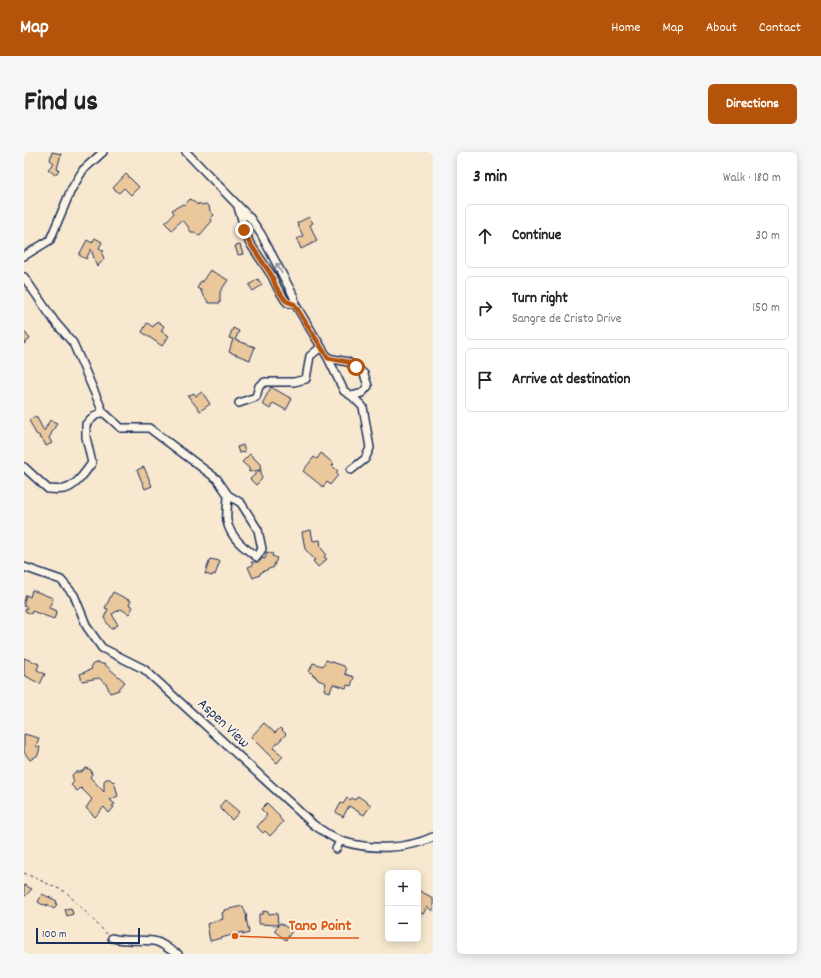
<!DOCTYPE html>
<html lang="en">
<head>
<meta charset="utf-8">
<style>
  :root { --surface:#fff; --page:#f6f6f6; --text:#222; --muted:#767676; --line:#e0e0e0; --accent:#b45309 }
  body { margin:0; font-family:Dekko,sans-serif; background:var(--page); color:var(--text) }
  .controls { position:absolute; right:12px; bottom:12px; display:grid; overflow:hidden; border-radius:6px; box-shadow:0 2px 10px #0003 }
  .controls button { width:36px; height:36px; display:grid; place-items:center; padding:0; border:0; border-bottom:1px solid var(--line); background:var(--surface); color:var(--text); font:20px sans-serif }
  .scale { position:absolute; left:12px; bottom:10px; width:104px; box-sizing:border-box; padding-left:4px; border:2px solid #1b2f5e; border-top:0; font-size:11px; line-height:14px; white-space:nowrap; color:#1b2f5e; -webkit-text-stroke:3px #fcf5e5; paint-order:stroke }
  .stop { position:absolute; width:12px; height:12px; margin:-9px; border:3px solid #b45309; border-radius:50%; background:#fff }
  .stop.end { background:#b45309; border-color:#fff; box-shadow:0 1px 4px #0008 }
  .list { margin:0; padding:0; list-style:none }
  h2 { display:flex; justify-content:space-between; align-items:center; height:52px; margin:0; padding:0 16px; font-size:17px }
  h2 small { font-size:13px; font-weight:400; color:var(--muted) }
  .list li { display:grid; grid-template-columns:26px 1fr auto; gap:12px; align-items:center; box-sizing:border-box; height:64px; margin:0 8px 8px; padding:0 8px; border:1px solid var(--line); border-radius:6px }
  .list b { display:block; font-size:15px; white-space:nowrap }
  .list p { margin:0; font-size:13px; white-space:nowrap; color:var(--muted) }
  .list em { font-size:13px; font-style:normal; color:var(--muted) }
  .icon { flex:none; width:22px; height:22px; fill:none; stroke:currentColor; stroke-width:2; stroke-linecap:round; stroke-linejoin:round }
  .map { position:relative; flex:none; width:409px; height:802px; overflow:hidden; border-radius:6px }
  header { display:flex; align-items:center; gap:24px; box-sizing:border-box; height:56px; padding:0 20px; background:var(--accent); color:#fff }
  header strong { font-size:19px }
  nav { display:flex; gap:22px; margin-inline-start:auto; font-size:14px }
  .intro { display:flex; align-items:center; justify-content:space-between; box-sizing:border-box; height:96px; padding:0 24px }
  h1 { margin:0; font-size:28px }
  .button { padding:10px 18px; border-radius:6px; background:var(--accent); color:#fff; font-size:14px; font-weight:700 }
  main { display:flex; gap:24px; padding:0 24px }
  aside { flex:1; background:var(--surface); border-radius:6px; box-shadow:0 2px 10px #0003 }
  .map>svg:first-child { display:block }
  .building { fill:#ebc89c; stroke:#1b2f5e }
  .lines { fill:none; stroke-linecap:round; stroke-linejoin:round }
  .street-casing { stroke:#1b2f5e; stroke-width:10 }
  .path { stroke:#1b2f5e; stroke-width:1; stroke-dasharray:3 3; stroke-linecap:butt }
  .street { stroke:#fcf5e5; stroke-width:7 }
  .oneway { stroke:#8c92a2 }
  .route { stroke:#b45309; stroke-width:5 }
  .labels { text-anchor:middle; dominant-baseline:central; stroke-width:3.5; stroke-linejoin:round; paint-order:stroke }
  .street-label { font-size:15px; fill:#1b2f5e; stroke:#fcf5e5 }
  .leader { fill:none; stroke:#de5710; stroke-width:1.5 }
  .callout-dot { fill:#de5710; stroke:#fcf5e5; stroke-width:1.5 }
  .callout-label { font-size:16px; text-anchor:middle; font-weight:bold; fill:#de5710; stroke:#fcf5e5; stroke-width:3.5; stroke-linejoin:round; paint-order:stroke }
</style>
</head>
<body>
<header>
<strong>Map</strong>
<nav><a>Home</a><a>Map</a><a>About</a><a>Contact</a></nav>
</header>
<div class="intro"><h1>Find us</h1><a class="button">Directions</a></div>
<main>
<div class="map">
<svg width="409" height="802" viewBox="0 0 409 802">
  <rect width="100%" height="100%" fill="#f7e8cf"/>
  <filter id="ink" filterUnits="userSpaceOnUse"><feTurbulence type="fractalNoise" baseFrequency=".025" numOctaves="2"/><feDisplacementMap in="SourceGraphic" scale="8" xChannelSelector="R" yChannelSelector="G"/><feConvolveMatrix kernelMatrix="1 2 1 2 8 2 1 2 1" color-interpolation-filters="sRGB"/></filter>
  <g filter="url(#ink)">
    <!-- building -->
    <path class="building" d="M28,0L37,2L33,17L35,18L31,23L24,17L30,11L26,8Z
      M102,22L115,35L107,43L100,36L95,41L89,36Z
      M166,47L174,53L175,51L178,53L181,52L185,54L186,59L190,63L187,66L188,69L175,84L170,80H167L163,73L157,68L148,78L141,71L150,61L148,58L159,52L161,53Z
      M285,65L289,71L286,73L293,89L277,97L273,87L279,84L273,71Z
      M71,86L78,90L75,96L80,99L78,101L80,107L73,115L67,97L62,107L55,103L63,88L68,91Z
      M216,93L219,102L214,103L211,94Z
      M186,118L204,128L196,140V151H185L177,140L178,139L173,136L177,129L178,130Z
      M234,127L238,133L229,139L225,133Z
      M133,169L140,174L137,179L145,184L138,194L118,180L123,171L129,175Z
      M209,176L215,179L211,188L231,195L226,208L205,200L209,187L205,186Z
      M0,179L6,187L0,192Z
      M247,235L268,247L262,258L249,251L246,257L238,252Z
      M178,240L186,252L176,259L164,244L170,241L172,244Z
      M12,264L20,279L26,268L33,271L25,286L28,291L22,294L19,288L15,286L16,284L12,282L5,268Z
      M219,293L221,300L215,301L213,295Z
      M297,301L310,312L308,314L314,319L312,321L314,323L306,333L303,330L299,335L279,319L290,305L293,307Z
      M226,302L236,312L238,327L232,333L226,327L236,318L225,320V316L218,310Z
      M120,315L128,334L121,337L113,318Z
      M287,378L289,389L296,388L297,396L302,402L300,405L303,407L294,415L289,409L291,408L281,397L278,380Z
      M243,400L249,402L248,404L253,406L249,416H247L236,421V423L229,426L224,415L229,413L227,410H235L238,406L241,407Z
      M186,407L196,409L191,423L189,422L188,424L181,422Z
      M8,438L29,446L25,456L33,459L30,467L8,459L7,462L1,459L3,455L0,454V450L2,443L6,445Z
      M89,440L107,449L105,453L109,455L105,462L97,457L88,462L94,473L87,477L80,466L84,457L81,456Z
      M0,506L15,512L13,518L21,522L16,532L0,523Z
      M302,508L320,514L322,518L321,522L330,525L327,534L323,533L322,536L309,532L306,540L300,538L302,531L294,528V527L291,525L292,524L288,523L289,521L285,520L289,511L299,514Z
      M75,510L77,512H80L101,530L95,537V538L86,541L83,533L75,526L58,529L56,522L68,517L67,514L69,512Z
      M240,571L251,581L256,576L262,582L249,596L259,604L253,611L227,585Z
      M0,582L15,586L12,594L16,595L14,603L6,608L0,600Z
      M62,616L67,618L68,622L66,625L80,640V629L82,627H86L89,630L90,629L94,644L86,648L91,652L88,654L90,655L85,661L80,655L71,665L62,656L68,647L57,636L53,639L47,633L50,630L48,623L51,620H57Z
      M334,644L347,653L340,663L325,654L319,665L312,660L317,651L319,652L323,646L326,648L328,646L331,648Z
      M201,648L215,660L208,668L195,655Z
      M243,651L256,664L255,665L259,670L246,684L241,679L239,681L233,675L243,663L237,657Z
      M0,733L8,737L0,745Z
      M394,738L409,746V759L403,755L399,762L394,760Z
      M18,742L33,749L32,751L33,752L30,757L23,752V754L20,752L19,753L14,750Z
      M219,754L223,765H222L225,781L219,783V780L186,789L183,772L199,767L198,761L200,760V758Z
      M47,756L49,762L43,764L41,757Z
      M239,759L244,760L245,762L253,761L254,773L235,772V762H239Z
      M256,771L268,779L262,788L250,779Z"/>
    <g class="lines">
      <defs>
        <path id="street" d="M162,0L226,66L237,82L267,139L270,145L271,152L304,206L320,239L328,244L339,255L346,296L341,307L327,318
          M214,55L225,90L248,124L253,135L261,148L264,151L271,152
          M0,104L26,88L47,38L59,18L79,0
          M0,125L31,170L49,191L79,260L97,276H125L193,327L204,343L217,351L234,378L238,397L233,405C220,396 206,385 203,369C202,361 204,351 204,343
          M304,206L324,210L332,215L340,222L344,234L338,241L328,244
          M215,251L232,245L235,234L241,230H270L282,227L286,204L297,195
          M0,315L24,337C29,337 35,338 40,337C52,335 61,320 68,311L62,285V272L72,263L79,260
          M0,415L37,428L50,443L63,475L78,496L120,517L290,673C298,678 308,686 317,689C346,698 381,698 409,685
          M312,697L316,689
          M88,786C102,790 115,787 129,789C139,790 145,799 154,802"/>
      </defs>
      <!-- street casing -->
      <use href="#street" class="street-casing"/>
      <!-- path -->
      <path class="path" d="M0,721L42,740L83,782"/>
      <!-- street -->
      <use href="#street" class="street"/>
    </g>
    <!-- one-way arrows -->
    <defs><path id="oneway-shaft" d="M-6 0H5M1.5-3L5.5 0L1.5 3" fill="none" stroke-width="1.6" stroke-linecap="round" stroke-linejoin="round"/></defs>
    <use class="oneway" href="#oneway-shaft" transform="translate(255 116) rotate(-118)"/>
  </g>
  <g class="lines" filter="url(#ink)">
    <!-- route -->
    <path class="route" d="M220,78L225,90L248,124L252,135L261,148L264,150L270,152L304,206L324,210L332,215"/>
  </g>
  <g class="labels">
    <!-- street labels -->
    <g class="street-label">
      <text transform="translate(199 572) rotate(43)">Aspen View</text>
    </g>
  </g>
  <!-- callouts -->
  <path class="leader" d="M211 784L256 786H335"/>
  <circle class="callout-dot" cx="211" cy="784" r="4"/>
  <g class="callout-label">
    <text x="296" y="778">Tano Point</text>
  </g>
</svg>
<div class="controls">
<button>+</button>
<button>−</button>
</div>
<div class="scale">100 m</div>
<div class="stop" style="left:332px;top:215px"></div>
<div class="stop end" style="left:220px;top:78px"></div>
</div>
<aside>
<h2>3 min<small>Walk · 180 m</small></h2>
<ul class="list">
<li><svg class="icon" aria-label="ahead" viewBox="0 0 24 24"><path d="M12 20V5M6 11l6-6 6 6"/></svg><div><b>Continue</b></div><em>30 m</em></li>
<li><svg class="icon" aria-label="right" viewBox="0 0 24 24"><path d="M7 20v-9h11M14 6l5 5-5 5"/></svg><div><b>Turn right</b><p>Sangre de Cristo Drive</p></div><em>150 m</em></li>
<li><svg class="icon" aria-label="arrive" viewBox="0 0 24 24"><path d="M6 21V4h12l-3 4 3 4H6"/></svg><div><b>Arrive at destination</b></div></li>
</ul>
</aside>
</main>
</body>
</html>
